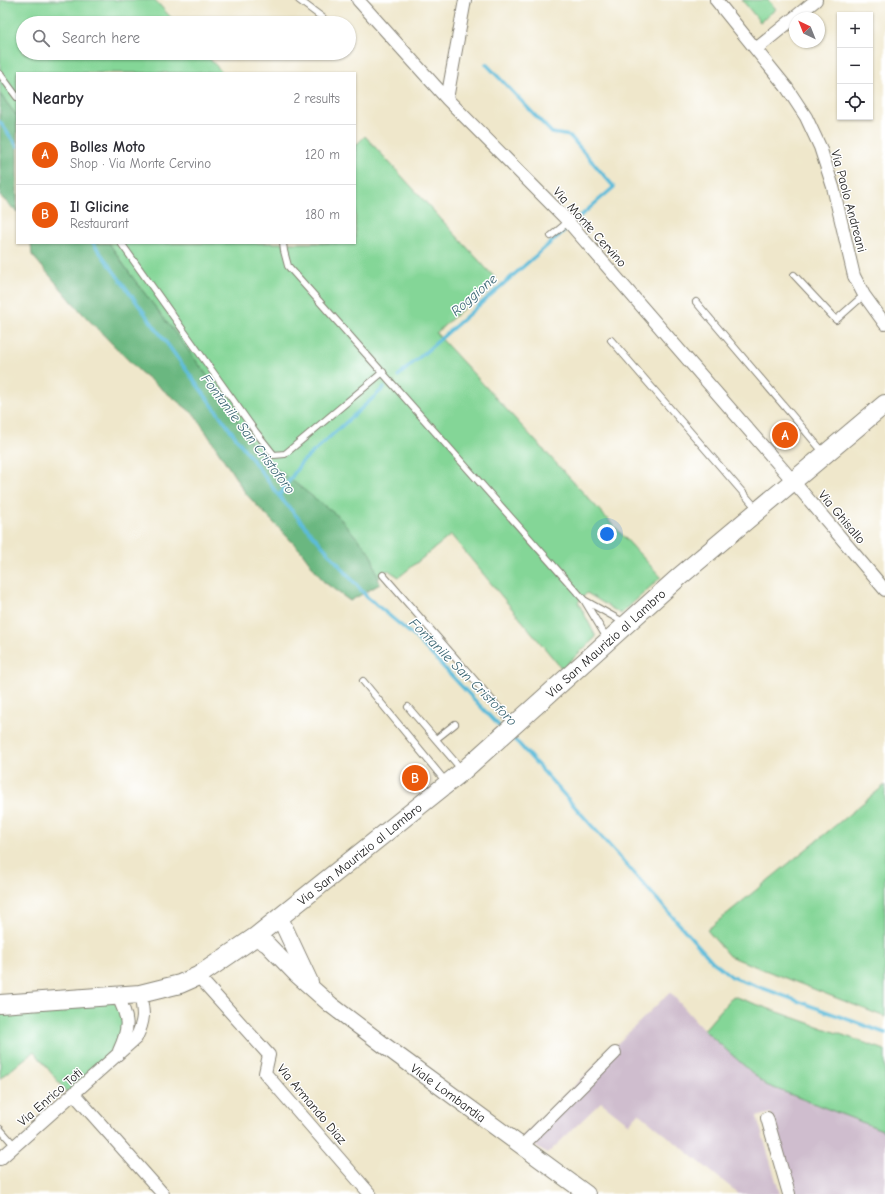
<!DOCTYPE html>
<html lang="en">
<head>
<meta charset="utf-8">
<style>
  :root { --surface:#fff; --page:#f2f2f3; --text:#2b2b33; --muted:#7c7c81; --line:#e1e1e2; --accent:#ea580c }
  body { margin:0; font-family:"Comic Neue",sans-serif; background:var(--page); color:var(--text) }
  .controls { position:absolute; right:12px; top:12px; display:grid; overflow:hidden; border-radius:0px; box-shadow:0 1px 3px #0004 }
  .controls button { width:36px; height:36px; display:grid; place-items:center; padding:0; border:0; border-bottom:1px solid var(--line); background:var(--surface); color:var(--text); font:20px sans-serif }
  .compass { position:absolute; left:789px; top:12px; width:36px; height:36px; border-radius:50%; background:var(--surface); box-shadow:0 1px 3px #0004; rotate:317deg }
  .you { position:absolute; left:607px; top:534px; width:14px; height:14px; margin:-10px; border:3px solid #fff; border-radius:50%; background:#1a73e8; box-shadow:0 0 0 6px #1a73e833 }
  .badge { display:grid; place-items:center; width:26px; height:26px; border-radius:50%; background:var(--accent); color:#fff; font-size:13px; font-weight:700 }
  .pin { position:absolute; translate:-50% -50%; border:2px solid #fff; box-shadow:0 1px 4px #0006 }
  .list { margin:0; padding:0; list-style:none }
  h2 { display:flex; justify-content:space-between; align-items:center; height:52px; margin:0; padding:0 16px; font-size:17px }
  h2 small { font-size:13px; font-weight:400; color:var(--muted) }
  .list li { display:grid; grid-template-columns:26px 1fr auto; gap:12px; align-items:center; box-sizing:border-box; height:60px; padding:0 16px; border-top:1px solid var(--line) }
  .list b { display:block; font-size:15px; white-space:nowrap }
  .list p { margin:0; font-size:13px; white-space:nowrap; color:var(--muted) }
  .list em { font-size:13px; font-style:normal; color:var(--muted) }
  .icon { flex:none; width:22px; height:22px; fill:none; stroke:currentColor; stroke-width:2; stroke-linecap:round; stroke-linejoin:round }
  .map { position:relative; flex:none; width:885px; height:1194px; overflow:hidden }
  .search { position:absolute; background:var(--surface); box-shadow:0 1px 3px #0004; left:16px; top:16px; width:340px; height:44px; display:flex; align-items:center; gap:10px; box-sizing:border-box; padding:0 14px; border-radius:22px; color:var(--muted); font-size:15px }
  .panel { position:absolute; background:var(--surface); box-shadow:0 1px 3px #0004; left:16px; top:72px; width:340px; height:172px; border-radius:0px }
  .map>svg:first-child { display:block }
  .industrial { fill:#cfbdce }
  .green { fill:#84d697; stroke:#50795a }
  .forest { fill:#6bb780; stroke:#446a4e }
  .lines { fill:none; stroke-linecap:round; stroke-linejoin:round }
  .stream { stroke:#5bbbda; stroke-width:3.5 }
  .service-casing { stroke:#868274; stroke-width:8 }
  .minor-casing { stroke:#868274; stroke-width:14 }
  .tertiary-casing { stroke:#868274; stroke-width:18 }
  .secondary-casing { stroke:#868274; stroke-width:20 }
  .service { stroke:#fff; stroke-width:6 }
  .minor { stroke:#fff; stroke-width:12 }
  .tertiary { stroke:#fff; stroke-width:16 }
  .secondary { stroke:#fff; stroke-width:18 }
  .labels { text-anchor:middle; dominant-baseline:central; stroke-width:3; stroke-linejoin:round; paint-order:stroke }
  .street-label { font-size:13px; fill:#1c1c1c; stroke:#fff }
  .water-label { font-size:14px; font-style:italic; fill:#386471; stroke:#fff }
</style>
</head>
<body>
<div class="map">
<svg width="885" height="1194" viewBox="0 0 885 1194">
  <rect width="100%" height="100%" fill="#fff"/>
  <filter id="ink" filterUnits="userSpaceOnUse"><feTurbulence type="fractalNoise" baseFrequency=".025" numOctaves="2"/><feDisplacementMap in="SourceGraphic" scale="8" xChannelSelector="R" yChannelSelector="G"/><feConvolveMatrix kernelMatrix="1 2 1 2 8 2 1 2 1" color-interpolation-filters="sRGB"/></filter>
  <filter id="wash" filterUnits="userSpaceOnUse"><feTurbulence type="fractalNoise" baseFrequency=".012" numOctaves="4" result="noise"/><feDisplacementMap in="SourceGraphic" scale="16" xChannelSelector="R" yChannelSelector="G"/><feGaussianBlur stdDeviation="0.9" result="paint"/><feColorMatrix in="noise" values="0 0 0 0 0 0 0 0 0 0 0 0 0 0 0 0 0 1.4 0 .05"/><feComposite in="paint" operator="in"/></filter>
  <g filter="url(#wash)">
    <rect width="100%" height="100%" fill="#efe7cb"/>
    <!-- industrial -->
    <path class="industrial" d="M670,992L704,1030L766,1085L885,1131V1194H795L771,1113L757,1117L780,1194H739L639,1113L629,1124L601,1102L547,1154L522,1137Z"/>
    <!-- green -->
    <path class="green" d="M0,0H155L176,23H23V53H204L223,73H17V116L0,94Z
      M742,0H768L776,9L760,22Z
      M365,136L496,279L436,333L661,577L621,614L587,593L578,602L596,637L562,669L451,535L399,577L388,570L379,578L259,455L216,387L130,274L109,243H355V146Z
      M885,785V1017L729,956L707,930Z
      M733,996L885,1050V1131L766,1085L704,1030Z
      M110,999L118,1006L124,1019L119,1044L67,1093L34,1051L0,1079V1008Z"/>
    <!-- forest -->
    <path class="forest" d="M0,94L17,116V212L0,196Z
      M31,243H109L130,274L216,387L259,455L339,517L371,554L380,584L350,601L324,582L301,551L246,494L195,415L139,371L82,313L32,255Z"/>
    <g class="lines">
      <!-- stream -->
      <path class="stream" d="M486,64L552,133L570,136L614,187L578,218
        M0,122L17,146
        M93,243L279,496L367,597L415,637L502,729
        M398,376L564,231
        M279,496L301,463L384,388
        M510,736L519,744L712,961L732,977L885,1033"/>
    </g>
  </g>
  <g filter="url(#ink)">
    <g class="lines">
      <defs>
        <path id="service" d="M299,0L323,18
          M0,74L17,97
          M551,236L568,222
          M121,243L255,431L274,455L285,454L383,372
          M283,243L284,251L288,266L584,600
          M794,275L836,320L864,295
          M696,302L824,453
          M611,340L757,509
          M383,575L513,724
          M608,640L584,600L625,623
          M363,681L446,782
          M408,707L462,770
          M436,739L455,724
          M0,1129L15,1146"/>
        <path id="minor" d="M358,0L447,99L565,218L793,481L885,590
          M716,0L787,88L806,117L820,147L833,187L854,276L864,295L885,324
          M756,49L816,0
          M447,99L465,0
          M198,976L269,1055L265,1073L370,1194
          M117,995C129,1018 130,1027 119,1051
          M74,1094L163,1194
          M767,1118L789,1194
          M522,1146L615,1053
          M0,1159L136,1038C145,1020 144,1013 140,994"/>
        <g id="tertiary">
          <path d="M280,918L310,982"/>
          <path id="s1" d="M255,937L267,944L296,974L331,1005L385,1046L587,1194"/>
        </g>
        <g id="secondary">
          <path id="s2" d="M0,1004L140,994L180,984L198,976L255,937L463,771L679,577L885,404"/>
        </g>
      </defs>
      <!-- service casing -->
      <use href="#service" class="service-casing"/>
      <!-- minor casing -->
      <use href="#minor" class="minor-casing"/>
      <!-- tertiary casing -->
      <use href="#tertiary" class="tertiary-casing"/>
      <!-- secondary casing -->
      <use href="#secondary" class="secondary-casing"/>
      <!-- service -->
      <use href="#service" class="service"/>
      <!-- minor -->
      <use href="#minor" class="minor"/>
      <!-- tertiary -->
      <use href="#tertiary" class="tertiary"/>
      <!-- secondary -->
      <use href="#secondary" class="secondary"/>
    </g>
  </g>
  <g class="labels">
    <!-- street labels -->
    <g class="street-label">
      <text transform="translate(849 201) rotate(75)">Via Paolo Andreani</text>
      <text transform="translate(590 227) rotate(48)">Via Monte Cervino</text>
      <text transform="translate(842 517) rotate(50)">Via Ghisallo</text>
      <text stroke="none"><textPath href="#s2" startOffset="728">Via San Maurizio al Lambro</textPath></text>
      <text stroke="none"><textPath href="#s2" startOffset="404">Via San Maurizio al Lambro</textPath></text>
      <text stroke="none"><textPath href="#s1" startOffset="249">Viale Lombardia</textPath></text>
      <text transform="translate(50 1097) rotate(-41)">Via Enrico Toti</text>
      <text transform="translate(312 1104) rotate(50)">Via Armando Diaz</text>
    </g>
    <!-- water labels -->
    <g class="water-label">
      <text transform="translate(474 295) rotate(-41)">Roggione</text>
      <text transform="translate(248 434) rotate(53)">Fontanile San Cristoforo</text>
      <text transform="translate(463 672) rotate(45)">Fontanile San Cristoforo</text>
    </g>
  </g>
</svg>
<div class="controls">
<button>+</button>
<button>−</button>
<button><svg class="icon" aria-label="locate" viewBox="0 0 24 24"><circle cx="12" cy="12" r="6"/><path d="M12 2v4M12 18v4M2 12h4M18 12h4"/></svg></button>
</div>
<svg class="compass" viewBox="-18 -18 36 36"><path d="M0-13l5 13h-10z" fill="#e53935"/><path d="M0 13l5-13h-10z" fill="#7c7c81"/></svg>
<div class="you"></div>
<div class="pin badge" style="left:785px;top:435px">A</div>
<div class="pin badge" style="left:415px;top:778px">B</div>
<div class="search"><svg class="icon" aria-label="search" viewBox="0 0 24 24"><circle cx="10" cy="10" r="6"/><path d="M15 15l6 6"/></svg>Search here</div>
<section class="panel">
<h2>Nearby<small>2 results</small></h2>
<ul class="list">
<li><span class="badge">A</span><div><b>Bolles Moto</b><p>Shop · Via Monte Cervino</p></div><em>120 m</em></li>
<li><span class="badge">B</span><div><b>Il Glicine</b><p>Restaurant</p></div><em>180 m</em></li>
</ul>
</section>
</div>
</body>
</html>
